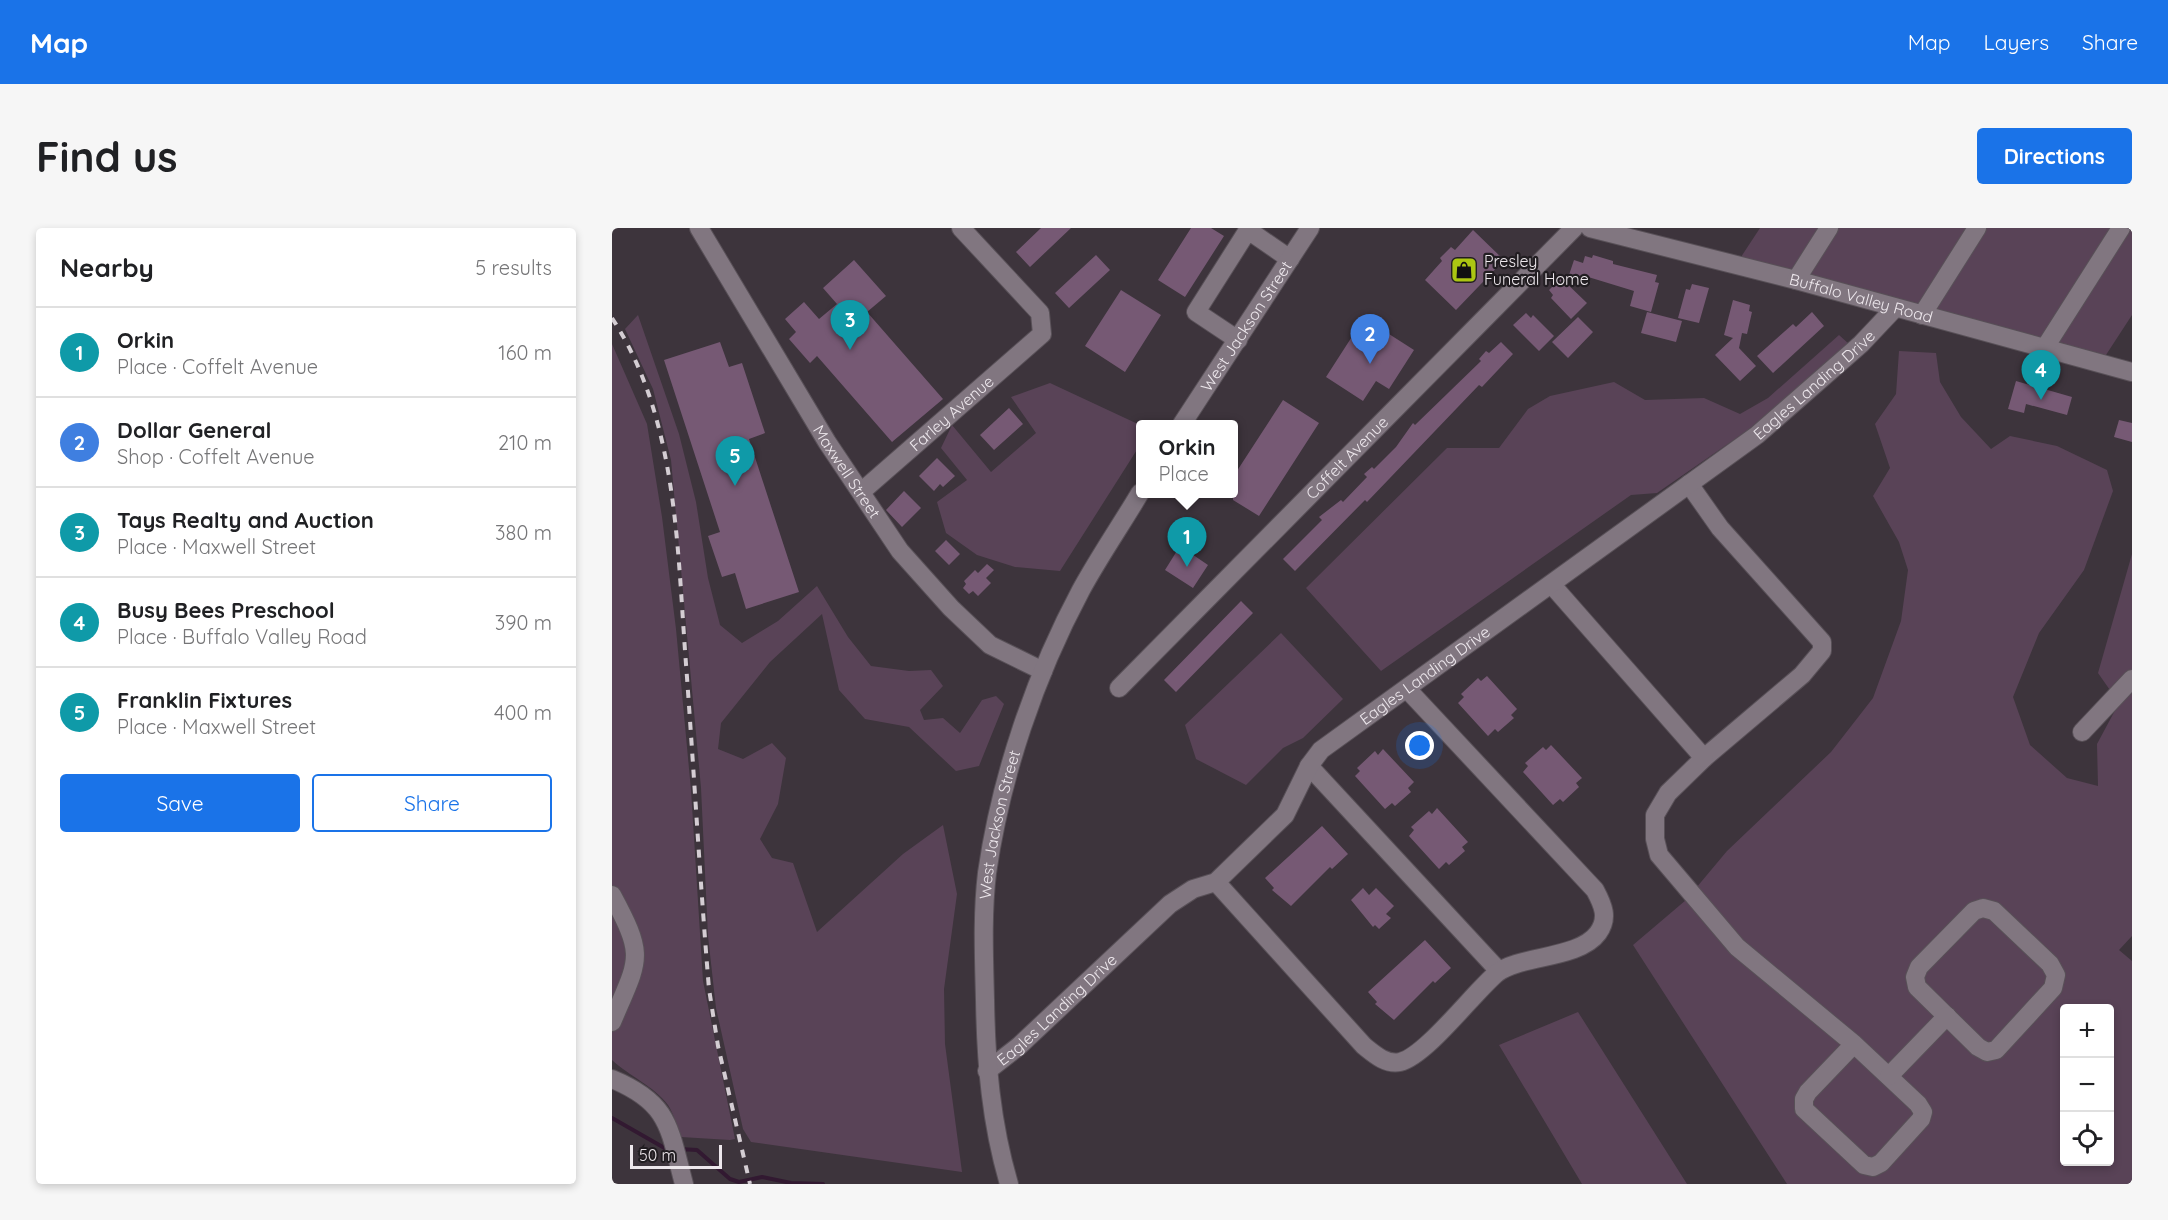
<!DOCTYPE html>
<html lang="en">
<head>
<meta charset="utf-8">
<style>
  :root { --surface:#fff; --page:#f6f6f6; --text:#202124; --muted:#757577; --line:#e0e0e0; --accent:#1a73e8 }
  body { margin:0; font-family:Quicksand,sans-serif; background:var(--page); color:var(--text) }
  .controls { position:absolute; right:18px; bottom:18px; display:grid; overflow:hidden; border-radius:6px; box-shadow:0 3px 9px #0003 }
  .controls button { width:54px; height:54px; display:grid; place-items:center; padding:0; border:0; border-bottom:2px solid var(--line); background:var(--surface); color:var(--text); font:30px sans-serif }
  .scale { position:absolute; left:18px; bottom:15px; width:92px; box-sizing:border-box; padding-left:6px; border:3px solid #ede7ec; border-top:0; font-size:16px; line-height:21px; white-space:nowrap; color:#ede7ec; -webkit-text-stroke:4px #211d21; paint-order:stroke }
  .you { position:absolute; left:808px; top:518px; width:21px; height:21px; margin:-15px; border:4px solid #fff; border-radius:50%; background:#1a73e8; box-shadow:0 0 0 9px #1a73e833 }
  .badge { display:grid; place-items:center; width:39px; height:39px; border-radius:50%; background:var(--accent); color:#fff; font-size:20px; font-weight:700 }
  .pin { position:absolute; translate:-50% -50px; filter:drop-shadow(0 2px 3px #0008) }
  .pin::after { content:''; position:absolute; top:32px; width:21px; height:18px; background:inherit; clip-path:polygon(0 0,100% 0,50% 100%) }
  .popup { position:absolute; left:524px; top:192px; width:102px; height:78px; box-sizing:border-box; display:grid; place-content:center; border-radius:6px; background:var(--surface); filter:drop-shadow(0 2px 4px #0005); font-size:20px; white-space:nowrap; color:var(--muted) }
  .popup b { font-size:22px; color:var(--text) }
  .popup::after { content:''; position:absolute; left:50%; top:100%; margin-left:-12px; border:12px solid transparent; border-top-color:var(--surface) }
  .list { margin:0; padding:0; list-style:none }
  h2 { display:flex; justify-content:space-between; align-items:center; height:78px; margin:0; padding:0 24px; font-size:26px }
  h2 small { font-size:20px; font-weight:400; color:var(--muted) }
  .list li { display:grid; grid-template-columns:39px 1fr auto; gap:18px; align-items:center; box-sizing:border-box; height:90px; padding:0 24px; border-top:2px solid var(--line) }
  .list b { display:block; font-size:22px; white-space:nowrap }
  .list p { margin:0; font-size:20px; white-space:nowrap; color:var(--muted) }
  .list em { font-size:20px; font-style:normal; color:var(--muted) }
  .actions { display:flex; gap:12px; padding:18px 24px }
  .actions a { flex:1; padding:14px 0; border:2px solid var(--accent); border-radius:6px; text-align:center; font-size:21px; color:var(--accent) }
  .actions .main { background:var(--accent); color:#fff }
  .icon { flex:none; width:33px; height:33px; fill:none; stroke:currentColor; stroke-width:2; stroke-linecap:round; stroke-linejoin:round }
  .map { position:relative; flex:none; width:1520px; height:956px; overflow:hidden; border-radius:6px }
  header { display:flex; align-items:center; gap:36px; box-sizing:border-box; height:84px; padding:0 30px; background:var(--accent); color:#fff }
  header strong { font-size:28px }
  nav { display:flex; gap:33px; margin-inline-start:auto; font-size:21px }
  .intro { display:flex; align-items:center; justify-content:space-between; box-sizing:border-box; height:144px; padding:0 36px }
  h1 { margin:0; font-size:42px }
  .button { padding:15px 27px; border-radius:6px; background:var(--accent); color:#fff; font-size:21px; font-weight:700 }
  main { display:flex; gap:36px; padding:0 36px }
  aside { flex:1; background:var(--surface); border-radius:6px; box-shadow:0 3px 9px #0003 }
  .map>svg:first-child { display:block }
  .green { fill:#594357; fill-rule:evenodd }
  .lines { fill:none; stroke-linecap:round; stroke-linejoin:round }
  .stream { stroke:#321931; stroke-width:4 }
  .building { fill:#765974 }
  .minor-casing { stroke:#585057; stroke-width:20 }
  .minor { stroke:#817680; stroke-width:18 }
  .rail { stroke:#d4cdd3; stroke-width:4; stroke-dasharray:8 8; stroke-linecap:butt }
  .labels { text-anchor:middle; dominant-baseline:central; stroke-width:4.5; stroke-linejoin:round; paint-order:stroke }
  .poi-label { font-size:16px; fill:#ede7ec; stroke:#211d21; text-anchor:start }
  .street-label { font-size:16px; fill:#ede7ec; stroke:#211d21 }
</style>
</head>
<body>
<header>
<strong>Map</strong>
<nav><a>Map</a><a>Layers</a><a>Share</a></nav>
</header>
<div class="intro"><h1>Find us</h1><a class="button">Directions</a></div>
<main>
<aside>
<h2>Nearby<small>5 results</small></h2>
<ul class="list">
<li><span class="badge" style="background:#0f9aa8">1</span><div><b>Orkin</b><p>Place · Coffelt Avenue</p></div><em>160 m</em></li>
<li><span class="badge" style="background:#3f7fe0">2</span><div><b>Dollar General</b><p>Shop · Coffelt Avenue</p></div><em>210 m</em></li>
<li><span class="badge" style="background:#0f9aa8">3</span><div><b>Tays Realty and Auction</b><p>Place · Maxwell Street</p></div><em>380 m</em></li>
<li><span class="badge" style="background:#0f9aa8">4</span><div><b>Busy Bees Preschool</b><p>Place · Buffalo Valley Road</p></div><em>390 m</em></li>
<li><span class="badge" style="background:#0f9aa8">5</span><div><b>Franklin Fixtures</b><p>Place · Maxwell Street</p></div><em>400 m</em></li>
</ul>
<div class="actions"><a class="main">Save</a><a>Share</a></div>
</aside>
<div class="map">
<svg width="1520" height="956" viewBox="0 0 1520 956">
  <rect width="100%" height="100%" fill="#3d343c"/>
  <!-- green -->
  <path class="green" d="M1148,0H1520V87L1492,130L1127,32Z
    M26,87L67,206L84,274L96,350L108,397L130,415L166,393L205,358L236,409L259,438L297,443L319,442L331,458L308,482L312,492L331,490L348,505L370,472L384,468L392,476L367,538L344,543L297,499L253,491L227,462L210,386L158,434L109,495L106,521L131,531L160,515L174,530L166,576L148,611L160,630L181,635L205,704L291,626L331,597L345,666L332,761L333,816L350,944L139,914L131,901L104,780L96,708L89,560L59,232L41,161L13,101Z
    M1227,107L1237,116L1136,202L1045,265L1019,267L769,443L694,360L835,220H887L916,181L938,168L1002,154L1033,172L1092,170L1128,186L1156,170Z
    M0,116L35,196L50,289L64,401L79,562L91,753L123,911L118,912L69,909C65,899 62,886 56,877C42,858 17,848 0,832Z
    M1287,123L1324,125L1328,154L1349,189L1379,221L1398,208L1445,218L1495,242L1501,263L1472,342L1427,405L1401,469L1418,517L1455,550L1486,558L1485,516L1507,475L1486,445L1520,326V708L1507,722L1520,733V956H1175L1021,717L1074,672L1115,623L1219,524L1261,470L1289,393L1296,342L1287,314L1261,268L1278,240L1263,196L1284,166ZM1452,780H1498V934H1452Z
    M438,155L528,197V217L448,343L403,339L365,327L334,305L325,274L355,252L329,220L340,197L379,244L424,205L399,169Z
    M669,405L731,471L691,510L671,520L634,557L584,531L573,497Z
    M966,784L1075,956H970L887,817Z"/>
  <g class="lines">
    <!-- stream -->
    <path class="stream" d="M0,890L56,922
      M67,921L85,922L118,951L127,954L150,949L179,955L211,956"/>
  </g>
  <!-- building -->
  <path class="building" d="M429,0H459L418,39L404,24Z
    M579,0H599L612,8L573,69L546,52Z
    M861,2L892,32L844,82L813,52L830,33L828,30L839,19L843,22Z
    M484,27L498,42L457,80L443,65Z
    M981,27L1001,33V36L1045,47L1043,54L1047,55L1039,84L1018,78L1022,63L973,48L972,52L957,47L962,32L971,35L973,28L980,30Z
    M242,32L274,68L255,84L331,171L280,214L205,128L198,135L177,111L184,104L173,91L192,74L207,91L225,76L211,60Z
    M949,50L975,75L959,91L939,70L941,67L937,62Z
    M1080,56L1097,60L1087,95L1066,90L1074,61L1078,62Z
    M509,62L549,87L513,144L473,118Z
    M1121,72L1138,77L1137,83L1140,84L1135,106L1130,105L1127,120L1144,138L1128,153L1103,127L1121,110L1112,107Z
    M1035,84L1070,93L1064,114L1029,105Z
    M1200,84L1212,98L1161,145L1145,128L1181,96L1184,99Z
    M914,85L919,90L921,87L942,108L927,123L901,97Z
    M966,89L981,104L956,130L940,114Z
    M752,90L802,122L777,161L764,153L751,173L714,149Z
    M108,114L117,139L130,135L153,205L137,211L187,364L134,381L123,345L110,349L96,308L108,304L52,132Z
    M889,114L901,126L870,159L867,157L755,274L753,272L683,343L671,331L710,292L707,289L729,272L731,274L755,249L752,246L760,239L762,241L784,219L801,195L803,197L869,133L867,131L874,123L877,125Z
    M1404,153L1460,169L1455,187L1414,176L1412,185L1396,181Z
    M671,172L707,195L647,288L621,272V249Z
    M397,180L411,196L382,222L368,207Z
    M1507,192L1520,195V214L1502,209Z
    M325,230L343,248L331,259L328,256L322,263L307,248Z
    M292,263L309,280L290,299L274,282Z
    M334,312L348,326L337,337L323,323Z
    M568,318L596,337L581,360L553,342Z
    M375,336L382,342L374,350L379,355L366,368L361,363L357,366L351,360L354,356L352,353L363,342L366,345Z
    M629,373L641,385L564,464L552,452Z
    M875,448L905,481L899,487L902,490L886,504L883,501L876,508L846,475L852,469L849,466L866,450L869,453Z
    M939,517L970,550L964,555L967,559L951,574L948,571L941,577L911,544L916,538L913,535L931,519L934,522Z
    M771,521L802,554L796,560L799,564L783,578L780,575L773,581L743,548L748,543L745,540L763,523L766,527Z
    M825,580L856,614L850,619L853,623L837,637L834,634L827,641L797,608L802,602L799,599L817,583L820,586Z
    M710,598L736,626L720,641L718,639L679,678L660,662L662,660L653,650Z
    M751,660L757,667L764,660L782,678L774,686L779,690L767,701L763,697L761,699L739,672Z
    M813,712L839,740L823,755L821,753L782,792L763,776L765,774L756,764Z"/>
  <g class="lines">
    <defs>
      <g id="minor">
        <path id="s1" d="M87,0L215,214L288,323L339,380L378,417L431,443"/>
        <path id="s2" d="M978,0L1184,52L1520,144"/>
        <path d="M1184,52L1217,0"/>
        <path d="M1310,87L1365,0"/>
        <path d="M626,112L584,84L636,2L678,31"/>
        <path d="M1432,121L1509,0"/>
        <path id="s3" d="M570,196L698,0"/>
        <path d="M1077,256L1108,300L1210,414V423L1190,447L1092,530L1056,565L1043,587V611L1047,627L1125,719L1242,816L1306,876L1311,884L1309,891L1269,935L1261,939L1252,937L1192,881V871L1196,864L1242,816"/>
        <path id="s4" d="M249,264L430,106L428,85L349,0"/>
        <path d="M940,357L1092,530"/>
        <path id="s5" d="M507,460L962,0"/>
        <path d="M1470,504L1520,451"/>
        <path d="M697,538L887,743"/>
        <path d="M604,654L752,818C762,826 774,837 788,834C814,828 862,764 885,745C908,727 967,731 986,705C997,690 991,677 983,662L795,461"/>
        <path d="M0,667C34,730 27,730 0,794"/>
        <path d="M1371,680L1382,683L1438,736L1444,747L1441,760L1384,822L1375,824L1366,819L1305,759L1303,749L1307,739L1362,683Z"/>
        <path id="s6" d="M375,843L407,818L558,676L581,661L604,654L673,587L697,538L709,522L1145,207L1249,116L1283,80"/>
        <path d="M1277,848L1335,788"/>
        <path d="M0,851C58,875 57,900 72,956"/>
        <path id="s7" d="M397,956C379,895 374,835 373,772C372,730 370,687 375,645C389,548 423,448 469,362C487,329 509,297 528,265"/>
      </g>
    </defs>
    <!-- minor casing -->
    <use href="#minor" class="minor-casing"/>
    <!-- minor -->
    <use href="#minor" class="minor"/>
    <!-- rail -->
    <path class="rail" d="M0,90C66,191 65,320 74,436C82,544 88,653 97,761L106,818L138,956"/>
  </g>
  <!-- icons -->
  <defs>
    <symbol id="shop-square" viewBox="-11 -11 22 22"><rect x="-9" y="-9" width="18" height="18" rx="4" fill="#acc612" stroke="#211d21"/><path d="M-5-2.5h2.3a2.7 3.5 0 0 1 5.4 0H5L5.5 6h-11ZM-1.5-2.5h3a1.5 2.3 0 0 0-3 0Z" fill="#111"/></symbol>
  </defs>
  <g fill-rule="evenodd">
    <use href="#shop-square" x="837" y="27" width="30" height="30"/>
  </g>
  <g class="labels">
    <!-- poi labels -->
    <g class="poi-label">
      <text x="872" y="33">Presley<tspan x="872" dy="18">Funeral Home</tspan></text>
    </g>
    <!-- street labels -->
    <g class="street-label">
      <text stroke="none"><textPath href="#s2" startOffset="280">Buffalo Valley Road</textPath></text>
      <text stroke="none"><textPath href="#s3" startOffset="117">West Jackson Street</textPath></text>
      <text stroke="none"><textPath href="#s6" startOffset="1084">Eagles Landing Drive</textPath></text>
      <text stroke="none"><textPath href="#s4" startOffset="120">Farley Avenue</textPath></text>
      <text stroke="none"><textPath href="#s5" startOffset="324">Coffelt Avenue</textPath></text>
      <text stroke="none"><textPath href="#s1" startOffset="285">Maxwell Street</textPath></text>
      <text stroke="none"><textPath href="#s6" startOffset="598">Eagles Landing Drive</textPath></text>
      <text stroke="none"><textPath href="#s7" startOffset="363">West Jackson Street</textPath></text>
      <text stroke="none"><textPath href="#s6" startOffset="93">Eagles Landing Drive</textPath></text>
    </g>
  </g>
</svg>
<div class="controls">
<button>+</button>
<button>−</button>
<button><svg class="icon" aria-label="locate" viewBox="0 0 24 24"><circle cx="12" cy="12" r="6"/><path d="M12 2v4M12 18v4M2 12h4M18 12h4"/></svg></button>
</div>
<div class="scale">50 m</div>
<div class="you"></div>
<div class="pin badge" style="left:575px;top:339px;background:#0f9aa8">1</div>
<div class="popup"><b>Orkin</b>Place</div>
<div class="pin badge" style="left:758px;top:136px;background:#3f7fe0">2</div>
<div class="pin badge" style="left:238px;top:122px;background:#0f9aa8">3</div>
<div class="pin badge" style="left:1429px;top:172px;background:#0f9aa8">4</div>
<div class="pin badge" style="left:123px;top:258px;background:#0f9aa8">5</div>
</div>
</main>
</body>
</html>
